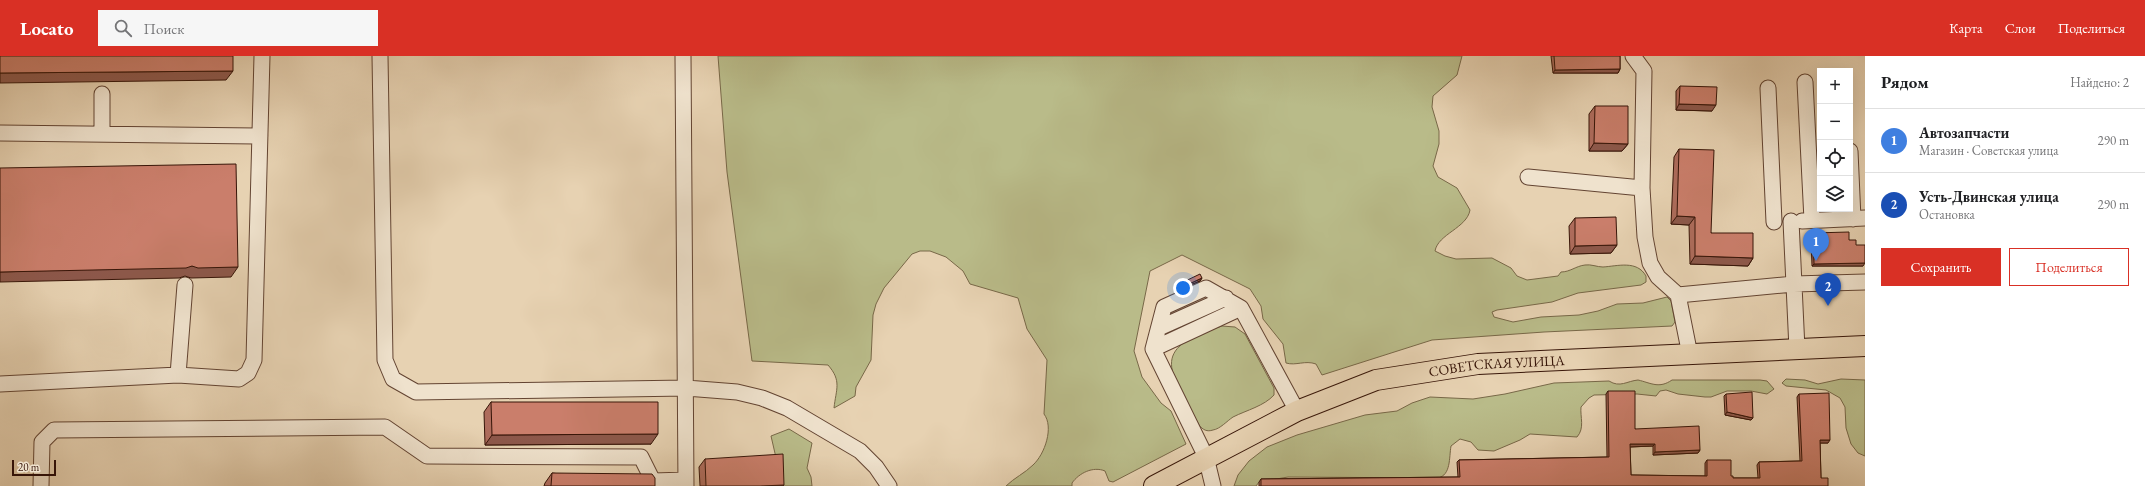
<!DOCTYPE html>
<html lang="ru">
<head>
<meta charset="utf-8">
<style>
  :root { --surface:#fff; --page:#f6f6f6; --text:#202124; --muted:#757577; --line:#e0e0e0; --accent:#d93025 }
  body { margin:0; font-family:"EB Garamond",serif; background:var(--page); color:var(--text) }
  .controls { position:absolute; right:12px; top:12px; display:grid; overflow:hidden; border-radius:0px; box-shadow:0 4px 16px #0002 }
  .controls button { width:36px; height:36px; display:grid; place-items:center; padding:0; border:0; border-bottom:1px solid var(--line); background:var(--surface); color:var(--text); font:20px sans-serif }
  .scale { position:absolute; left:12px; bottom:10px; width:44px; box-sizing:border-box; padding-left:4px; border:2px solid #371508; border-top:0; font-size:11px; line-height:14px; white-space:nowrap; color:#371508; -webkit-text-stroke:3px #efe2cd; paint-order:stroke }
  .you { position:absolute; left:1183px; top:232px; width:14px; height:14px; margin:-10px; border:3px solid #fff; border-radius:50%; background:#1a73e8; box-shadow:0 0 0 6px #1a73e833 }
  .badge { display:grid; place-items:center; width:26px; height:26px; border-radius:50%; background:var(--accent); color:#fff; font-size:13px; font-weight:700 }
  .pin { position:absolute; translate:-50% -33px; filter:drop-shadow(0 1px 2px #0008) }
  .pin::after { content:''; position:absolute; top:21px; width:14px; height:12px; background:inherit; clip-path:polygon(0 0,100% 0,50% 100%) }
  .list { margin:0; padding:0; list-style:none }
  h2 { display:flex; justify-content:space-between; align-items:center; height:52px; margin:0; padding:0 16px; font-size:17px }
  h2 small { font-size:13px; font-weight:400; color:var(--muted) }
  .list li { display:grid; grid-template-columns:26px 1fr auto; gap:12px; align-items:center; box-sizing:border-box; height:64px; padding:0 16px; border-top:1px solid var(--line) }
  .list b { display:block; font-size:15px; white-space:nowrap }
  .list p { margin:0; font-size:13px; white-space:nowrap; color:var(--muted) }
  .list em { font-size:13px; font-style:normal; color:var(--muted) }
  .actions { display:flex; gap:8px; padding:12px 16px }
  .actions a { flex:1; padding:9px 0; border:1px solid var(--accent); border-radius:0px; text-align:center; font-size:14px; color:var(--accent) }
  .actions .main { background:var(--accent); color:#fff }
  .icon { flex:none; width:22px; height:22px; fill:none; stroke:currentColor; stroke-width:2; stroke-linecap:round; stroke-linejoin:round }
  .map { position:relative; flex:none; width:1865px; height:430px; overflow:hidden }
  header { display:flex; align-items:center; gap:24px; box-sizing:border-box; height:56px; padding:0 20px; background:var(--accent); color:#fff }
  header strong { font-size:19px }
  nav { display:flex; gap:22px; margin-inline-start:auto; font-size:14px }
  .search { width:280px; height:36px; background:var(--page); display:flex; align-items:center; gap:10px; box-sizing:border-box; padding:0 14px; border-radius:0px; color:var(--muted); font-size:15px }
  main { display:flex }
  aside { flex:1; background:var(--surface) }
  .map>svg:first-child { display:block }
  .green { fill:#b9bb89; stroke:#786848 }
  .lines { fill:none; stroke-linecap:round; stroke-linejoin:round }
  .minor-casing { stroke:#634432; stroke-width:17 }
  .major-casing { stroke:#371508; stroke-width:22 }
  .minor { stroke:#efe2cd; stroke-width:15 }
  .major { stroke:#e7d2b2; stroke-width:20 }
  .wall { fill:#ae6c5c; stroke:#371508 }
  .shaded-wall { fill:#8d584b; stroke:#371508 }
  .building { fill:#ca7e6b; stroke:#371508 }
  .labels { text-anchor:middle; dominant-baseline:central; stroke-width:3; stroke-linejoin:round; paint-order:stroke }
  .street-label { font-size:14px; fill:#371508; stroke:#efe2cd }
</style>
</head>
<body>
<header>
<strong>Locato</strong>
<div class="search"><svg class="icon" aria-label="search" viewBox="0 0 24 24"><circle cx="10" cy="10" r="6"/><path d="M15 15l6 6"/></svg>Поиск</div>
<nav><a>Карта</a><a>Слои</a><a>Поделиться</a></nav>
</header>
<main>
<div class="map">
<svg width="1865" height="430" viewBox="0 0 1865 430">
  <rect width="100%" height="100%" fill="#e7d2b2"/>
  <filter id="stains"><feTurbulence type="fractalNoise" baseFrequency=".005" numOctaves="4"/><feColorMatrix values="0 0 0 0 .2 0 0 0 0 .09 0 0 0 0 .02 0 0 0 .5 -.17"/></filter>
  <radialGradient id="worn" r=".72"><stop offset=".6" stop-color="#630" stop-opacity="0"/><stop offset="1" stop-color="#630" stop-opacity=".3"/></radialGradient>
  <!-- green -->
  <path class="green" d="M718,0H1462L1457,19L1433,40L1432,51L1439,75V88L1433,110L1438,121L1457,132L1470,154C1467,172 1438,178 1435,195L1445,200L1456,203L1492,202L1511,212L1517,220L1527,224L1558,220L1561,216C1570,216 1576,210 1585,209C1591,208 1597,211 1603,211C1618,210 1637,204 1646,220V226L1641,229L1578,237L1552,246L1497,254L1492,256L1494,261L1513,266L1541,261L1579,259L1598,255L1617,248L1643,247L1667,241L1671,245L1675,266L1672,270L1544,276L1432,284L1322,319L1316,308C1305,304 1296,310 1286,307L1283,288L1263,263L1261,250L1250,233L1182,199L1150,215L1134,295L1142,321L1161,347L1171,355L1186,388L1113,426L1109,425L1105,415C1093,410 1079,417 1072,427V430H1006C1014,422 1025,417 1033,409C1045,398 1054,371 1044,358L1047,304L1027,273L1018,242L970,228L963,215L946,201L930,195H920L912,198L884,232L876,248L873,259L871,304L856,331L855,340L834,352C836,333 842,325 828,309L752,305L727,116Z
    M1222,270L1235,271L1245,278L1274,332V339C1264,350 1247,354 1233,361C1227,365 1220,373 1213,374C1207,376 1203,374 1199,369C1171,316 1146,293 1222,270Z
    M1786,323L1805,324L1818,328L1841,323L1865,324V400L1858,397L1851,388L1846,372L1845,351L1840,342L1826,334L1786,330L1782,327Z
    M1638,324C1651,327 1659,333 1672,324H1760L1767,325L1774,333L1767,338L1751,335H1727L1711,341H1705L1678,338L1666,334L1660,335L1656,340L1637,338L1594,339L1589,342L1581,351C1580,361 1585,372 1577,381L1530,378L1520,384L1494,395L1478,394L1471,386L1460,383L1451,390C1449,402 1451,419 1438,422L1288,421L1259,426L1256,430H1234L1238,419L1249,405L1267,391L1297,379L1365,359L1397,355L1412,347L1430,341L1473,343L1505,338L1554,327L1609,325C1620,332 1627,325 1638,324Z
    M789,373L812,387L807,412L811,421L812,430H778L777,406L771,380Z"/>
  <g class="lines">
    <defs>
      <path id="minor" d="M380,0L385,304L393,323L416,336L686,332L737,336L762,342L787,352L860,395L876,411L889,430
        M683,0L686,430
        M1633,0L1644,15L1642,132L1645,181L1650,207L1658,221L1678,239
        M1805,26L1812,164
        M1768,32L1774,166
        M102,38V78
        M0,77L260,80
        M1850,95L1853,163
        M1528,121L1642,132
        M1791,165L1797,293
        M1802,165L1865,162
        M1159,272L1226,242
        M1153,293L1241,252
        M1690,299L1678,239L1794,228L1865,226
        M178,319L185,229
        M0,328L178,319L239,323L248,317L254,304L262,0
        M41,430L42,386L54,374L385,371L427,400L641,401L653,425L686,424
        M1213,430L1206,401L1153,293L1164,251L1206,232L1241,252L1297,355"/>
      <g id="major">
        <path id="s1" d="M1154,430L1297,355L1376,324L1478,308L1865,290"/>
      </g>
    </defs>
    <!-- minor casing -->
    <use href="#minor" class="minor-casing"/>
    <!-- major casing -->
    <use href="#major" class="major-casing"/>
    <!-- minor -->
    <use href="#minor" class="minor"/>
    <!-- major -->
    <use href="#major" class="major"/>
  </g>
  <!-- wall -->
  <path class="wall" d="M1551,0H1620V13L1618,17H1553Z
    M1680,30L1712,55L1676,54V35Z
    M1595,50L1628,88L1622,95H1589V58Z
    M1679,93L1711,177L1753,202L1748,210L1690,208L1689,169L1671,168L1674,101Z
    M1575,162L1617,189L1611,197L1570,198L1569,170Z
    M1813,177L1849,184L1856,189L1863,210H1812L1811,179Z
    M1202,222L1200,225L1176,235L1175,232L1177,229Z
    M1608,335L1635,373L1700,394L1698,397L1653,399V390L1630,391L1631,419L1705,420V407L1707,404L1733,422H1758L1757,409L1759,406L1800,405L1797,341L1799,338L1828,387H1820L1821,422L1828,430H1259V426L1261,423L1458,421L1457,406L1459,404L1607,401L1606,338Z
    M1726,338L1751,364L1725,359L1724,340Z
    M491,346L651,388L485,389L484,356Z
    M705,403L784,429L783,430H700L699,411Z
    M552,417L655,430H544L545,427Z"/>
  <!-- shaded-wall -->
  <path class="shaded-wall" d="M1620,13L1618,17H1553L1555,14Z
    M233,15L226,24L0,27V17Z
    M1679,48L1716,49L1712,55L1676,54Z
    M1594,87L1628,88L1622,95H1589Z
    M1677,160L1695,161L1689,169L1671,168Z
    M1617,189L1611,197L1570,198L1575,190Z
    M1695,200L1753,202L1748,210L1690,208Z
    M1865,207L1863,210H1812L1814,208Z
    M192,210L238,211L231,221L191,222L185,220L179,222L0,226V216Z
    M1202,222L1200,225L1176,235L1178,233Z
    M1727,356L1753,362L1751,364L1725,359Z
    M658,378L651,388L485,389L492,379Z
    M1820,384H1830L1828,387H1818Z
    M1630,388H1655L1653,390L1628,391Z
    M1700,394L1698,397L1653,399L1655,396Z
    M784,429L783,430H760Z"/>
  <!-- building -->
  <path class="building" d="M0,0H233V15L0,17Z
    M1554,0H1620V13L1555,14Z
    M1680,30L1717,31L1716,49L1679,48Z
    M1595,50H1628V88L1594,87Z
    M1679,93L1714,94L1711,177H1753V202L1695,200V161L1677,160Z
    M236,108L238,211L198,212L192,210L186,212L0,216V112Z
    M1616,161L1617,189L1575,190V162Z
    M1849,176V184H1856V189H1865V207L1814,208L1813,177Z
    M1200,218L1202,222L1178,233L1177,229Z
    M1608,335H1635V373L1699,370L1700,394L1655,396V388H1630L1631,419L1707,420V404H1731V420H1733V422H1760L1759,406L1802,405L1799,338L1829,337L1830,384H1820L1821,422H1828V430H1261V423L1460,421L1459,404L1609,401Z
    M1752,336L1753,362L1727,356L1726,338Z
    M491,346H658V378L492,379Z
    M783,398L784,429L760,430H706L705,403Z
    M552,417L652,418L655,422V430H551Z"/>
  <g class="labels">
    <!-- street labels -->
    <g class="street-label">
      <text stroke="none"><textPath href="#s1" startOffset="368">СОВЕТСКАЯ УЛИЦА</textPath></text>
    </g>
  </g>
  <rect width="100%" height="100%" filter="url(#stains)"/>
  <rect width="100%" height="100%" fill="url(#worn)"/>
</svg>
<div class="controls">
<button>+</button>
<button>−</button>
<button><svg class="icon" aria-label="locate" viewBox="0 0 24 24"><circle cx="12" cy="12" r="6"/><path d="M12 2v4M12 18v4M2 12h4M18 12h4"/></svg></button>
<button><svg class="icon" aria-label="layers" viewBox="0 0 24 24"><path d="M12 4l9 5-9 5-9-5zM3 14l9 5 9-5"/></svg></button>
</div>
<div class="scale">20 m</div>
<div class="you"></div>
<div class="pin badge" style="left:1816px;top:205px;background:#3f7fe0">1</div>
<div class="pin badge" style="left:1828px;top:250px;background:#1a4fb4">2</div>
</div>
<aside>
<h2>Рядом<small>Найдено: 2</small></h2>
<ul class="list">
<li><span class="badge" style="background:#3f7fe0">1</span><div><b>Автозапчасти</b><p>Магазин · Советская улица</p></div><em>290 m</em></li>
<li><span class="badge" style="background:#1a4fb4">2</span><div><b>Усть-Двинская улица</b><p>Остановка</p></div><em>290 m</em></li>
</ul>
<div class="actions"><a class="main">Сохранить</a><a>Поделиться</a></div>
</aside>
</main>
</body>
</html>
